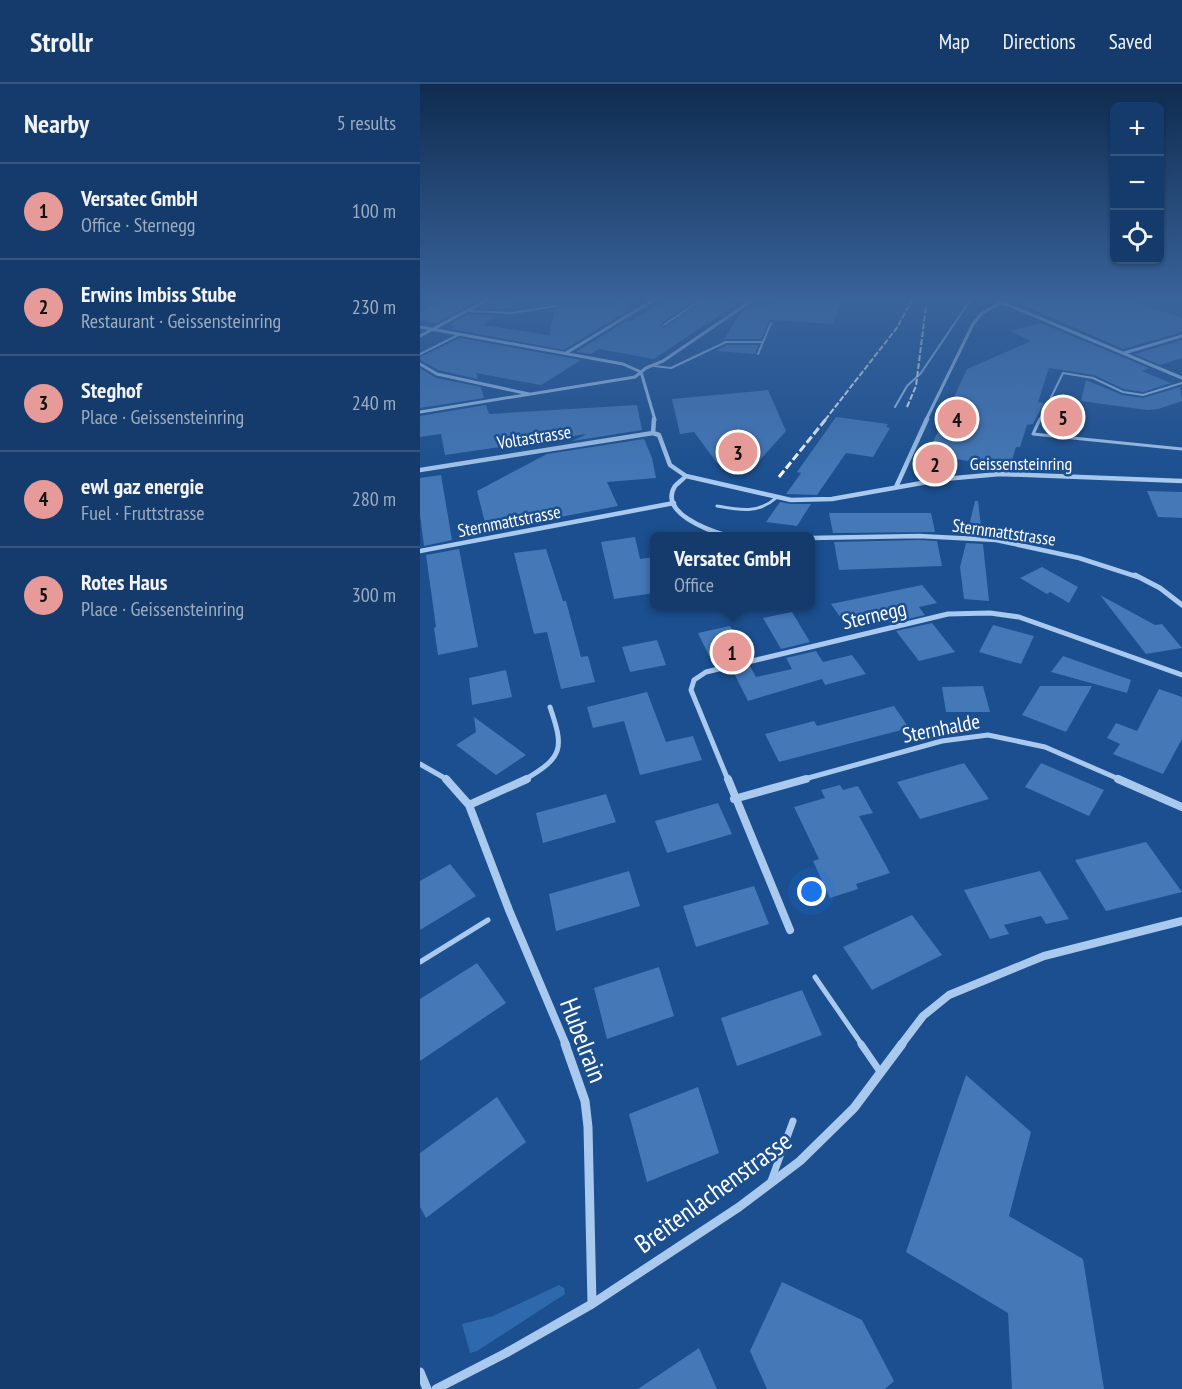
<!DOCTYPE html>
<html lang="en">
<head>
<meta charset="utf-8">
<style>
  :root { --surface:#143b6b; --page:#214673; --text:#f1f3f6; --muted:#9dadc1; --line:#33557e; --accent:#e69b98 }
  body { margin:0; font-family:"PT Sans Narrow",sans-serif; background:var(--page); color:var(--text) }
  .controls { position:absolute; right:18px; top:18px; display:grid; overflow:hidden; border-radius:9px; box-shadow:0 2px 4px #0004 }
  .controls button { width:54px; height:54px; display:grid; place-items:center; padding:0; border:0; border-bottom:2px solid var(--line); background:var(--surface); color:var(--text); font:30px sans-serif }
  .you { position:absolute; left:392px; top:808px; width:21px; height:21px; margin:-15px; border:4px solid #fff; border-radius:50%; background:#1a73e8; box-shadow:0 0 0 9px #1a73e833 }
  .badge { display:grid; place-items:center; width:39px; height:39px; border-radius:50%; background:var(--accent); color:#111; font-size:20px; font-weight:700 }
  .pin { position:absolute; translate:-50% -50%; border:3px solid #fff; box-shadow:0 2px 6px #0006 }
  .popup { position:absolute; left:230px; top:448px; width:165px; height:78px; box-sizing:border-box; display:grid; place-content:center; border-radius:9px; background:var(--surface); filter:drop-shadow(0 2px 4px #0005); font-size:20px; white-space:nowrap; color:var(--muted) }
  .popup b { font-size:22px; color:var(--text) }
  .popup::after { content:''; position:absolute; left:50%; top:100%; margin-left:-12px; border:12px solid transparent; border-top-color:var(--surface) }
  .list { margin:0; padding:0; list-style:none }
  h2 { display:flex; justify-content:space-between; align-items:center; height:78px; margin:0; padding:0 24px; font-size:26px }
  h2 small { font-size:20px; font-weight:400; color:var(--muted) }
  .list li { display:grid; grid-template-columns:39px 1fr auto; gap:18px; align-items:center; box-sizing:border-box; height:96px; padding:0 24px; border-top:2px solid var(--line) }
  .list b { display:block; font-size:22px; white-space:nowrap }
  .list p { margin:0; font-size:20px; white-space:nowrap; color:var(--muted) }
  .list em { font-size:20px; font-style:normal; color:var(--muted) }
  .icon { flex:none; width:33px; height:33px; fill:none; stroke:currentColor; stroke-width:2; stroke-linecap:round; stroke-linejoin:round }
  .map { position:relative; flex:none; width:762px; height:1305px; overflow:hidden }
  header { display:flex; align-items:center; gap:36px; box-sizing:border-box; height:84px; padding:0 30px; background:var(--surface); border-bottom:2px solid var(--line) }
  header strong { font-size:28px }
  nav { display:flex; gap:33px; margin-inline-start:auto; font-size:21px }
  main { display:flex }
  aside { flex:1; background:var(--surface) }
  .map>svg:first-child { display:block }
  .green { fill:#2e69ad }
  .building { fill:#4478b7 }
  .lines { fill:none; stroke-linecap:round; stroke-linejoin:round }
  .lane-far3 { stroke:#a9c9ee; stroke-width:2 }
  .lane-far2 { stroke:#a9c9ee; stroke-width:3 }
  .lane-far1 { stroke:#a9c9ee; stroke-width:5 }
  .lane { stroke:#a9c9ee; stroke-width:7 }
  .street-far4 { stroke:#a9c9ee; stroke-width:3 }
  .street-far3 { stroke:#a9c9ee; stroke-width:4.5 }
  .street-far2 { stroke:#a9c9ee; stroke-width:5 }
  .street-far1 { stroke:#a9c9ee; stroke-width:8 }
  .street { stroke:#a9c9ee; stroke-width:9 }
  .rail-far1 { stroke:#fff; stroke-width:2; stroke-dasharray:6 2; stroke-linecap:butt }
  .rail { stroke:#fff; stroke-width:3; stroke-dasharray:8 3; stroke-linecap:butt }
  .labels { text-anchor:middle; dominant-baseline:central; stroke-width:5; stroke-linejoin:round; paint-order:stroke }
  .far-street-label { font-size:18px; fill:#fff; stroke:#1b4f8f }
  .street-label { font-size:21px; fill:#fff; stroke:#1b4f8f }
  .near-street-label { font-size:26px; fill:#fff; stroke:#1b4f8f }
</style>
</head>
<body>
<header>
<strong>Strollr</strong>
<nav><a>Map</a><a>Directions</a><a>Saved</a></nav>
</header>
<main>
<aside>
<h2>Nearby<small>5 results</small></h2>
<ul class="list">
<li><span class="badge">1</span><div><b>Versatec GmbH</b><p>Office · Sternegg</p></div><em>100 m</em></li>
<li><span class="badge">2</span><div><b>Erwins Imbiss Stube</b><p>Restaurant · Geissensteinring</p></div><em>230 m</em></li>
<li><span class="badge">3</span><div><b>Steghof</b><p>Place · Geissensteinring</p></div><em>240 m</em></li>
<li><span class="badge">4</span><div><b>ewl gaz energie</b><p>Fuel · Fruttstrasse</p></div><em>280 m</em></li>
<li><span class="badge">5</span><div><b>Rotes Haus</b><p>Place · Geissensteinring</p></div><em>300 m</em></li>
</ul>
</aside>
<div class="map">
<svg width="762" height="1305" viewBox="0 0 762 1305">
  <rect width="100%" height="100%" fill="#1b4f8f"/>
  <!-- green -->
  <path class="green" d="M139,1201L144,1204L145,1210L57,1267L50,1269L42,1240L73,1232Z"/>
  <!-- building -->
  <path class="building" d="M27,215H60L17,239L0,236V228Z
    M73,215H106L88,225L60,224Z
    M248,215H276L242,239L241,242L244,244L285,215L318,219L234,275L179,265L171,270L156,268L209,235V238Z
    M351,215H423L413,240L350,236L341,255H304L321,228L332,221L347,223Z
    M589,215H709L762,234V248L703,265Z
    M210,217L209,226L144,266L31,245L36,242L29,241L48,230L78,232L63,241L129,251L135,226L139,223L189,222L190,218Z
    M621,239L729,284L722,287L751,299L723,308L704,305L674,291L629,284L618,318L624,319L613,340L607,341L600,363H596L590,383L507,371L547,285L611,257L590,247Z
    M40,254L161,276L121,301L56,289L58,295L18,286L0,276V273Z
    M762,256V274L740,281L714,270Z
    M307,261H338L335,270L296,267Z
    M0,284L16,294L61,303L64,314L0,324Z
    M666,296L702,311L723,314L760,303L762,317L738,325L727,326L661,317Z
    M348,306L366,347L331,386L297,379L274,348L260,350L252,315Z
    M632,320L657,323L653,345L621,341Z
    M66,321L69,330L217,321L222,346L152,357L167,350L25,371L21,350L0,353V332Z
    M416,333L468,340L466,343L470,344L453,373L426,369L397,411L366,410L381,389L377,388Z
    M224,355L232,374L236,394L187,398L198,422L67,447L57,407L127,370Z
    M21,391L32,456L4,462L0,431V394Z
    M727,407L762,408V434L738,433Z
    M555,417H558L562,451L547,450Z
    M360,418L371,420H391L377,442L346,438Z
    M409,429H511L515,448L413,449Z
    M215,453L220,475L234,473V509L194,515L181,458Z
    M499,456L517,457L522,482L419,486L414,458Z
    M546,459L563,460L569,517L544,515L540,483Z
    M39,465L58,563L18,571L14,544L16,543L6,471Z
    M126,465L143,517H146L161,573L168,572L175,598L141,605L127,548L114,550L94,469Z
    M622,483L658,503L649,519L630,508L627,510L600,494Z
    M502,501L517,519L499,523L505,531L470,539L464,532L425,540L411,520Z
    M680,511L735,541L742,540L762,564L726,570Z
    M372,528L390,558L361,565L343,534Z
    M512,539L535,568L499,577L476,547Z
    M573,541L614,552L601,580L559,568Z
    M310,542L326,573L308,578L304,569L289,572L278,549Z
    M237,556L246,581L210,588L202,563Z
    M396,567L403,578L432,571L446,590L405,601L402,595L328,617L313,587L330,582L336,593L372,585L366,574Z
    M643,572L711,596L707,609L631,588Z
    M86,586L92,613L52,621L49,594Z
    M563,602L570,628H526L522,603Z
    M620,602H672L646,648L602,631Z
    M739,605L762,613V655L743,690L693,670L700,660L687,654L696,639L717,647Z
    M227,608L246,658L273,652L282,676L220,691L204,637L173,644L167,623Z
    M474,622L489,644L359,678L345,650L394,637L397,642Z
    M54,633L106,671L76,691L36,661L56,648Z
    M544,679L569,715L500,735L477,698Z
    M621,679L684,706L669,732L605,703Z
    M420,701L423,706L438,702L453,729L439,732L470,789L436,800L438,805L410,814L393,777L399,775L374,723L405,714L401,706Z
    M186,710L196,738L123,759L116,729Z
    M298,719L312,750L247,769L235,737Z
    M726,758L762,808L686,827L655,776Z
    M30,780L56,812L0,846V797Z
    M209,787L220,822L136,847L129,810Z
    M620,787L649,835L626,840L621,832L584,841L589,850L570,855L544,806Z
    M334,802L349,840L276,863L263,822Z
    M492,831L522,871L452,906L423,863Z
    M57,879L86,919L0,977V915Z
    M239,883L254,932L187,955L174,904Z
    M382,906L402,951L317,982L301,934Z
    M546,991L611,1048L589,1132L663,1175L684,1305H592L588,1229L486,1168Z
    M278,1003L299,1069L227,1098L209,1030Z
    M77,1013L106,1058L6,1134L0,1123V1069Z
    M362,1198L442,1236L474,1297L465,1305H347L330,1267Z
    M279,1264L297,1305H218Z"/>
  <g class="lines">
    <!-- lane-far3 -->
    <path class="lane-far3" d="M314,215L331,218
      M48,227L92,229L136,222
      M244,241L282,215
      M0,270L40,250
      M338,270L351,239
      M234,282L251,284L306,258H343
      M475,323L487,302L501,289L551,215
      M620,336L643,289L673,294L703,308L723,311L762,299"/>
    <!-- lane-far2 -->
    <path class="lane-far2" d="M620,335L613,350L762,365
      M297,422C319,426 338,430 356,414"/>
    <!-- lane-far1 -->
    <path class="lane-far1" d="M0,878L68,836
      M395,893L442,961"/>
    <!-- lane -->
    <path class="lane" d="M441,960L461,989
      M351,1097L373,1037"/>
    <!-- street-far4 -->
    <path class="street-far4" d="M574,215L762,294
      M0,243L203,280L221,288
      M0,252L69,215
      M146,269L235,215
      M704,269L762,252
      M0,280L17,290L109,310
      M221,288L235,336
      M0,328L215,293L226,284L243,277L334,215
      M506,336L553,240L562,229L581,219"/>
    <!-- street-far3 -->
    <path class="street-far3" d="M233,349L234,335
      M233,349L239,351L250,381L266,392L371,416L412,415L524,395L580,390L762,397
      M0,386L233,349
      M266,392C263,395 258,399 255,402C238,429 290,447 308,452
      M476,403L507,335
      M390,454L499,452L576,456L659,474L718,493
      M0,467L254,419"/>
    <!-- street-far2 -->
    <path class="street-far2" d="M715,491L740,504L762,521
      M0,680L28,696
      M104,696C144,673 144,664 130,623
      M308,696L271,606L274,596L286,588L528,530L570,529L599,533L762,591
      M381,696L522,657L568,651L625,663L701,696"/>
    <!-- street-far1 -->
    <path class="street-far1" d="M26,695L49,721L89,826L146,961
      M308,695L370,846
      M698,695L762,723
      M314,715L386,695
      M49,721L107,695
      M481,961L503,932L529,911L624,872L762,837"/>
    <!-- street -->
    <path class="street" d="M145,960L165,1017L168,1043L172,1220
      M0,1288L7,1305
      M16,1305L86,1269L172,1220L319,1123L380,1077L434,1024L482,960"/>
    <!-- rail-far1 -->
    <path class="rail-far1" d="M487,323L496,302L506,222
      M405,336L476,245L493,215"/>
    <!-- rail -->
    <path class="rail" d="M359,393L406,335"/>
  </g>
  <!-- sky -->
  <linearGradient id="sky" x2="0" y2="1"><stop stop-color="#0f2b4f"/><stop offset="0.54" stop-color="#39639b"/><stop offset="1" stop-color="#39639b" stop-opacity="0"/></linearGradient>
  <rect width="762" height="398" fill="url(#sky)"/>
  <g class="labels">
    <!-- far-street labels -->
    <g class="far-street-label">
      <text transform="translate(114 353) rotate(-9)">Voltastrasse</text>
      <text x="601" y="379">Geissensteinring</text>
      <text transform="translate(89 437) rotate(-11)">Sternmattstrasse</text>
      <text transform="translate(584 448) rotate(8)">Sternmattstrasse</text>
    </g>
    <!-- street labels -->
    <g class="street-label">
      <text transform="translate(454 531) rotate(-13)">Sternegg</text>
      <text transform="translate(521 644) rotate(-11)">Sternhalde</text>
    </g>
    <!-- near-street labels -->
    <g class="near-street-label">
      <text transform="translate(164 956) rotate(69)">Hubelrain</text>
      <text transform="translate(293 1108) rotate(-36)">Breitenlachenstrasse</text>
    </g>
  </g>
</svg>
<div class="controls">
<button>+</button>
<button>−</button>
<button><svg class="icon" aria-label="locate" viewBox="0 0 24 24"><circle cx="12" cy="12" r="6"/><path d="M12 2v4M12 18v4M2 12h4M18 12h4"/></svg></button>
</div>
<div class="you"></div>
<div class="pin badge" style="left:312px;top:568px">1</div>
<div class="popup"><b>Versatec GmbH</b>Office</div>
<div class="pin badge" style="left:515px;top:380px">2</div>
<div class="pin badge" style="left:318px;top:368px">3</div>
<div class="pin badge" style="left:537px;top:335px">4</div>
<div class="pin badge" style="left:643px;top:333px">5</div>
</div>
</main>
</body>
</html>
